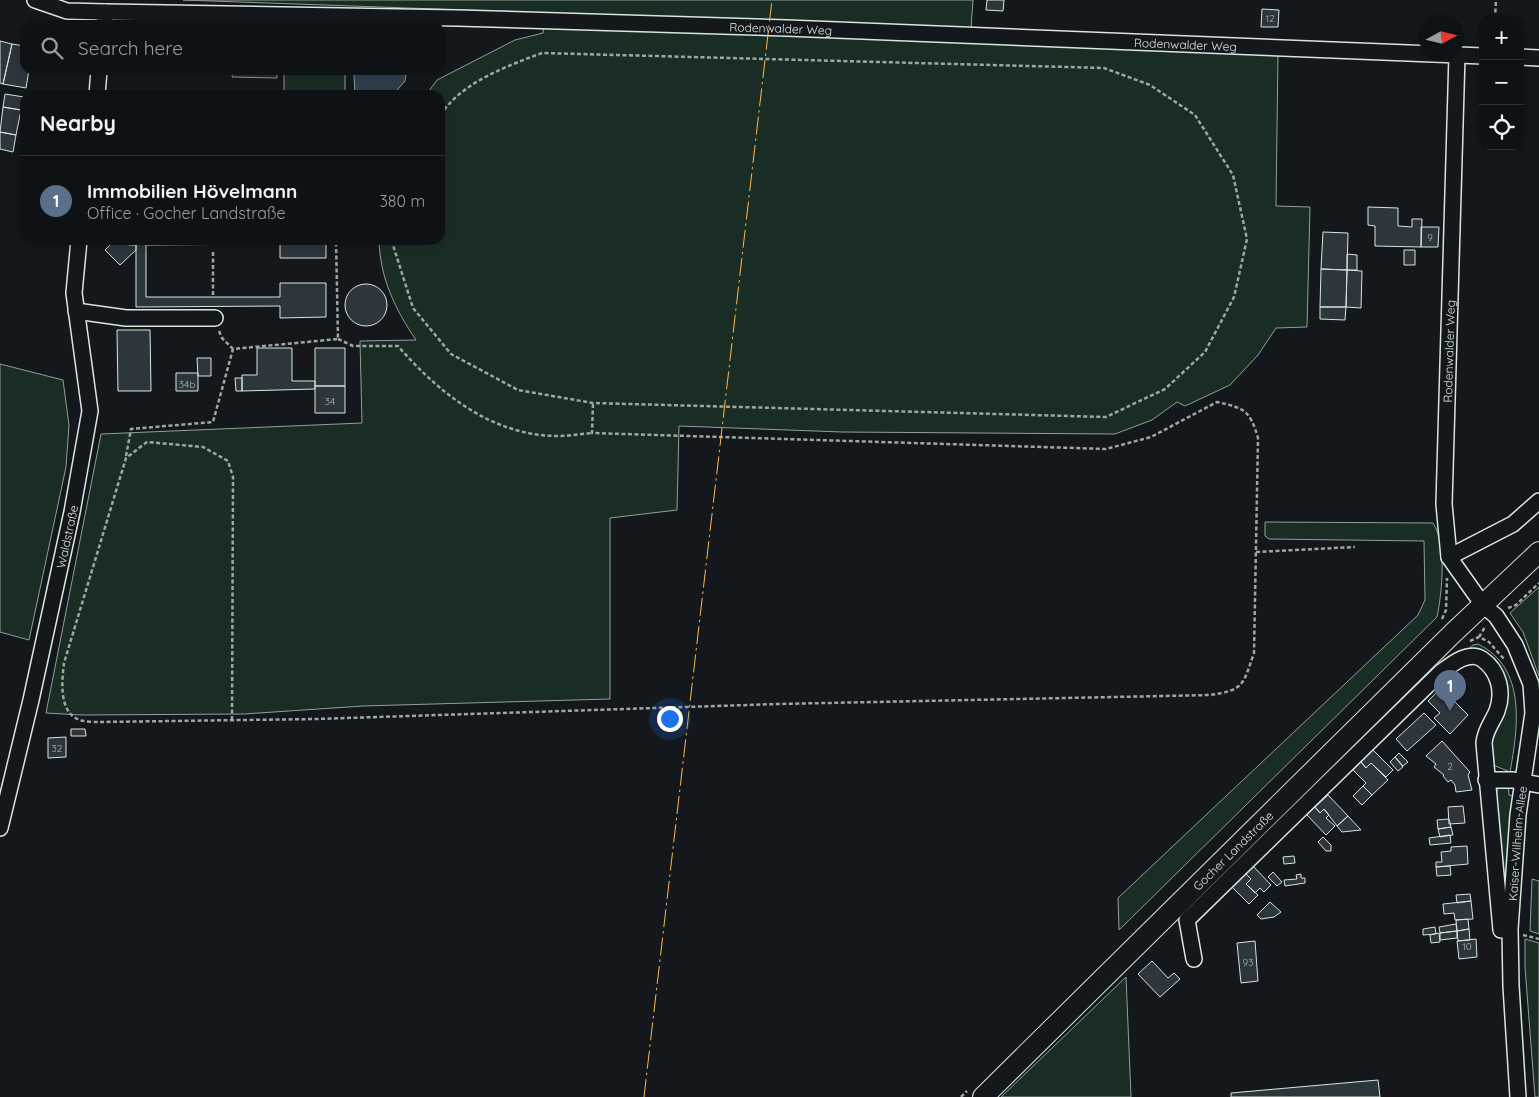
<!DOCTYPE html>
<html lang="en">
<head>
<meta charset="utf-8">
<style>
  :root { --surface:#0f1215; --page:#1d2022; --text:#f1f3f6; --muted:#9b9ea0; --line:#2f3234; --accent:#ffb74d }
  body { margin:0; font-family:Quicksand,sans-serif; background:var(--page); color:var(--text) }
  .controls { position:absolute; right:15px; top:15px; display:grid; overflow:hidden; border-radius:10px; box-shadow:0 2px 12px #0003 }
  .controls button { width:45px; height:45px; display:grid; place-items:center; padding:0; border:0; border-bottom:1px solid var(--line); background:var(--surface); color:var(--text); font:25px sans-serif }
  .compass { position:absolute; left:1419px; top:15px; width:45px; height:45px; border-radius:50%; background:var(--surface); box-shadow:0 2px 12px #0003; rotate:82deg }
  .you { position:absolute; left:669px; top:718px; width:18px; height:18px; margin:-12px; border:4px solid #fff; border-radius:50%; background:#1a73e8; box-shadow:0 0 0 8px #1a73e833 }
  .badge { display:grid; place-items:center; width:32px; height:32px; border-radius:50%; background:var(--accent); color:#fff; font-size:16px; font-weight:700 }
  .pin { position:absolute; translate:-50% -41px; filter:drop-shadow(0 1px 2px #0008) }
  .pin::after { content:''; position:absolute; top:26px; width:18px; height:15px; background:inherit; clip-path:polygon(0 0,100% 0,50% 100%) }
  .list { margin:0; padding:0; list-style:none }
  h2 { display:flex; justify-content:space-between; align-items:center; height:65px; margin:0; padding:0 20px; font-size:21px }
  h2 small { font-size:16px; font-weight:400; color:var(--muted) }
  .list li { display:grid; grid-template-columns:32px 1fr auto; gap:15px; align-items:center; box-sizing:border-box; height:90px; padding:0 20px; border-top:1px solid var(--line) }
  .list b { display:block; font-size:19px; white-space:nowrap }
  .list p { margin:0; font-size:16px; white-space:nowrap; color:var(--muted) }
  .list em { font-size:16px; font-style:normal; color:var(--muted) }
  .icon { flex:none; width:28px; height:28px; fill:none; stroke:currentColor; stroke-width:2; stroke-linecap:round; stroke-linejoin:round }
  .map { position:relative; flex:none; width:1539px; height:1097px; overflow:hidden }
  .search { position:absolute; background:var(--surface); box-shadow:0 2px 12px #0003; left:20px; top:20px; width:425px; height:55px; display:flex; align-items:center; gap:12px; box-sizing:border-box; padding:0 18px; border-radius:15px; color:var(--muted); font-size:19px }
  .panel { position:absolute; background:var(--surface); box-shadow:0 2px 12px #0003; left:20px; top:90px; width:425px; height:155px; border-radius:15px }
  .map>svg:first-child { display:block }
  .green { fill:#1a2d24; stroke:#939e99 }
  .parking { fill:#24282b; stroke:#939e99 }
  .water { fill:#2f3f4d; stroke:#939e99 }
  .building { fill:#2c363c; stroke:#d8e6dc }
  .lines { fill:none; stroke-linecap:round; stroke-linejoin:round }
  .minor-casing { stroke:#d8e6dc; stroke-width:18 }
  .major-casing { stroke:#d8e6dc; stroke-width:22 }
  .path { stroke:#9da8a2; stroke-width:2.5; stroke-dasharray:4 2.5; stroke-linecap:butt }
  .minor { stroke:#14181c; stroke-width:15 }
  .major { stroke:#14181c; stroke-width:20 }
  .power { stroke:#ffb74d; stroke-width:1; stroke-dasharray:18 4 2.5 4; stroke-linecap:butt }
  .labels { text-anchor:middle; dominant-baseline:central; stroke-width:4; stroke-linejoin:round; paint-order:stroke }
  .number-label { font-size:10px; fill:#adbab4 }
  .street-label { font-size:12px; fill:#d8e6dc; stroke:#14181c }
</style>
</head>
<body>
<div class="map">
<svg width="1539" height="1097" viewBox="0 0 1539 1097">
  <rect width="100%" height="100%" fill="#14181c"/>
  <!-- green -->
  <path class="green" d="M183,0H973L971,28Z
    M544,21L1278,53L1276,206L1310,207L1307,327L1276,328L1258,355L1230,385L1185,406L1177,402L1152,420L1115,434L842,432L679,426L677,510L610,518V699L363,706L244,714L81,715L46,713L101,434L362,423L360,341L416,340C395,309 380,278 379,240H440V95H426L437,80L515,40L543,33Z
    M284,70H345V95H284Z
    M0,364L63,380L69,425L66,467L29,640L0,632Z
    M1265,522L1433,523C1447,544 1442,593 1437,617L1119,930L1118,898L1418,615L1425,600L1424,541L1269,539L1265,536Z
    M1539,587V676L1523,632L1510,613Z
    M1478,644C1527,668 1518,728 1510,772L1493,765L1490,735L1495,662L1481,650L1466,651L1473,645Z
    M1508,784L1509,795L1515,796L1505,890L1496,796L1498,786Z
    M1532,879L1539,881V934L1530,931Z
    M1525,939L1539,943V1097H1535L1525,967Z
    M1126,977L1131,1097H1001Z"/>
  <!-- parking -->
  <path class="parking" d="M233,70H276L277,78L232,77Z"/>
  <!-- water -->
  <path class="water" d="M360,70H407L405,81L393,95H355L354,75Z"/>
  <!-- building -->
  <path class="building" d="M987,0H1004L1003,11L986,10Z
    M1262,9L1279,10L1278,27H1261Z
    M0,41L12,44L3,84L0,83Z
    M12,44L25,46V70H29L26,88L3,84Z
    M5,94L24,97L21,110L3,107Z
    M3,107L21,110L16,135L0,132Z
    M0,132L16,135L13,152L0,149Z
    M1368,207L1398,208V226L1412,227V219H1422L1421,247L1375,246V226L1368,225Z
    M1421,227H1439L1438,247H1421Z
    M1323,232L1348,233L1347,270L1321,269Z
    M115,240H124L129,245H136V250L120,265L105,250Z
    M136,240H326V258H280V244L146,245V297H280V283H326V317L280,318V306L136,307Z
    M1404,250H1415V265H1404Z
    M1347,254L1357,255V270H1347Z
    M1321,269L1347,270L1346,307H1320Z
    M1347,270L1362,271L1361,308L1346,307Z
    M345 305a21 21 0 1 1 42 0a21 21 0 1 1-42 0Z
    M1320,307H1346L1345,320L1320,319Z
    M117,330H150L151,391H118Z
    M257,348H292V381H315V389L242,391V375H257Z
    M315,348H345V386H315Z
    M197,358H211V376H198Z
    M176,373H198V391H176Z
    M235,378H242V391H236Z
    M315,386H345V413H315Z
    M1441,688L1468,715L1450,734L1434,718L1440,713L1428,701Z
    M1424,713L1436,725L1407,751L1396,739Z
    M71,729H85L86,736H71Z
    M66,737V757L48,758V738Z
    M1442,741L1470,772L1468,775L1472,790L1456,792L1455,785L1451,780L1448,782L1443,776L1444,775L1434,767L1436,764L1426,756Z
    M1373,750L1393,770L1386,777L1371,763L1366,768L1361,762Z
    M1399,753L1408,762L1403,766L1395,757Z
    M1395,757L1403,767L1398,771L1390,762Z
    M1361,762L1366,768L1371,763L1388,780L1372,795L1363,786L1366,783L1353,770Z
    M1363,786L1372,795L1362,805L1353,796Z
    M1328,795L1348,816L1337,826L1324,809L1320,813L1315,807Z
    M1463,806L1465,823L1449,824L1448,807Z
    M1315,807L1320,813L1324,809L1329,815L1326,818L1335,826L1326,835L1307,815Z
    M1348,816L1361,830L1342,832L1337,826Z
    M1449,819L1451,827L1438,829L1437,820Z
    M1451,827L1453,835L1440,837L1438,829Z
    M1450,835L1451,843L1430,845L1429,838Z
    M1323,837L1331,845V851H1326L1318,842Z
    M1467,846L1468,864L1436,867V862H1442L1441,852L1451,851V847Z
    M1294,856L1295,863L1284,864L1283,857Z
    M1252,865L1271,885L1264,892L1260,888L1255,893L1246,884L1251,879L1245,873Z
    M1450,866L1451,875L1437,876L1436,867Z
    M1273,872L1282,882L1277,886L1268,877Z
    M1245,873L1251,879L1246,884L1258,895L1249,904L1231,886Z
    M1301,874V878H1305V883L1285,886L1284,880L1297,879L1296,875Z
    M1470,894L1471,901L1457,903L1456,895Z
    M1471,901L1473,919L1455,920L1454,913L1444,914L1443,904Z
    M1270,902L1281,912L1274,917L1261,919L1257,915Z
    M1468,919L1469,929L1457,931L1456,920Z
    M1456,924L1457,931L1440,933L1439,927Z
    M1435,927L1436,934L1423,935V929Z
    M1469,929L1470,940L1458,941L1457,931Z
    M1457,931V938L1440,940V933Z
    M1439,933L1440,942L1431,943L1430,935Z
    M1476,939L1477,957L1459,959L1457,941Z
    M1255,941L1258,981L1241,983L1237,943Z
    M1152,961L1168,978L1174,973L1180,979L1160,997L1138,974Z
    M1378,1080L1380,1097H1231V1093Z"/>
  <g class="lines">
    <defs>
      <g id="minor">
        <path d="M35,0L67,11L105,12L104,25"/>
        <path id="s1" d="M105,12L457,18L787,28L1483,56"/>
        <path d="M1520,57L1539,58"/>
        <path d="M97,95L99,70"/>
        <path d="M76,311L126,318H215"/>
        <path id="s2" d="M1449,557L1444,504L1457,55"/>
        <path d="M1486,780H1513L1539,785"/>
        <path id="s3" d="M0,828L31,700L72,512L90,411L74,293L79,240"/>
        <path d="M1194,959L1187,920L1440,673C1451,665 1468,650 1482,659C1499,671 1504,692 1497,711C1492,723 1485,730 1484,743L1501,930"/>
        <path id="s4" d="M1518,1097L1511,986L1510,929L1518,815L1533,713L1531,684L1515,645L1496,616L1483,605L1449,557L1513,524L1539,501"/>
      </g>
      <g id="major">
        <path id="s5" d="M983,1097L1453,633L1539,552"/>
      </g>
    </defs>
    <!-- minor casing -->
    <use href="#minor" class="minor-casing"/>
    <!-- major casing -->
    <use href="#major" class="major-casing"/>
    <!-- path -->
    <path class="path" d="M1495,19L1496,0
      M394,240L393,245L413,308L451,354L518,390L593,403L1106,417L1165,389L1205,352L1234,297L1247,239L1233,175L1195,115L1150,85L1104,68L542,53C507,66 460,83 440,116
      M213,252V295
      M219,331L222,338L233,349
      M338,339L353,346H398C439,393 492,436 558,436C569,436 581,434 592,433
      M126,456L131,429L213,422L233,349L338,339L336,240
      M1256,552L1355,547
      M1508,608L1516,605L1539,583
      M1442,619L1446,610L1447,578
      M1479,637L1485,627
      M1470,641L1479,637L1489,642L1504,659
      M232,720L233,477L228,461L203,447L147,442L126,458L64,663C62,680 58,713 80,720C86,722 94,722 100,722L316,719L778,704L1210,695C1245,690 1243,684 1254,653L1258,438C1250,410 1244,408 1217,402L1151,437L1106,449L592,433L593,403
      M1523,935L1539,939
      M961,1097L967,1091"/>
    <!-- minor -->
    <use href="#minor" class="minor"/>
    <!-- major -->
    <use href="#major" class="major"/>
    <!-- power -->
    <path class="power" d="M644,1097L772,0"/>
  </g>
  <g class="labels">
    <!-- number labels -->
    <g class="number-label">
      <text x="1270" y="18">12</text>
      <text x="1430" y="237">9</text>
      <text x="187" y="384">34b</text>
      <text x="330" y="401">34</text>
      <text x="57" y="748">32</text>
      <text x="1450" y="766">2</text>
      <text x="1467" y="946">10</text>
      <text x="1248" y="962">93</text>
    </g>
    <!-- street labels -->
    <g class="street-label">
      <text stroke="none"><textPath href="#s1" startOffset="676">Rodenwalder Weg</textPath></text>
      <text stroke="none"><textPath href="#s1" startOffset="1081">Rodenwalder Weg</textPath></text>
      <text stroke="none"><textPath href="#s2" startOffset="206">Rodenwalder Weg</textPath></text>
      <text stroke="none"><textPath href="#s3" startOffset="299">Waldstraße</textPath></text>
      <text stroke="none"><textPath href="#s4" startOffset="254">Kaiser-Wilhelm-Allee</textPath></text>
      <text stroke="none"><textPath href="#s5" startOffset="351">Gocher Landstraße</textPath></text>
    </g>
  </g>
</svg>
<div class="controls">
<button>+</button>
<button>−</button>
<button><svg class="icon" aria-label="locate" viewBox="0 0 24 24"><circle cx="12" cy="12" r="6"/><path d="M12 2v4M12 18v4M2 12h4M18 12h4"/></svg></button>
</div>
<svg class="compass" viewBox="-18 -18 36 36"><path d="M0-13l5 13h-10z" fill="#e53935"/><path d="M0 13l5-13h-10z" fill="#9b9ea0"/></svg>
<div class="you"></div>
<div class="pin badge" style="left:1450px;top:711px;background:#5c6f8a">1</div>
<div class="search"><svg class="icon" aria-label="search" viewBox="0 0 24 24"><circle cx="10" cy="10" r="6"/><path d="M15 15l6 6"/></svg>Search here</div>
<section class="panel">
<h2>Nearby<small></small></h2>
<ul class="list">
<li><span class="badge" style="background:#5c6f8a">1</span><div><b>Immobilien Hövelmann</b><p>Office · Gocher Landstraße</p></div><em>380 m</em></li>
</ul>
</section>
</div>
</body>
</html>
